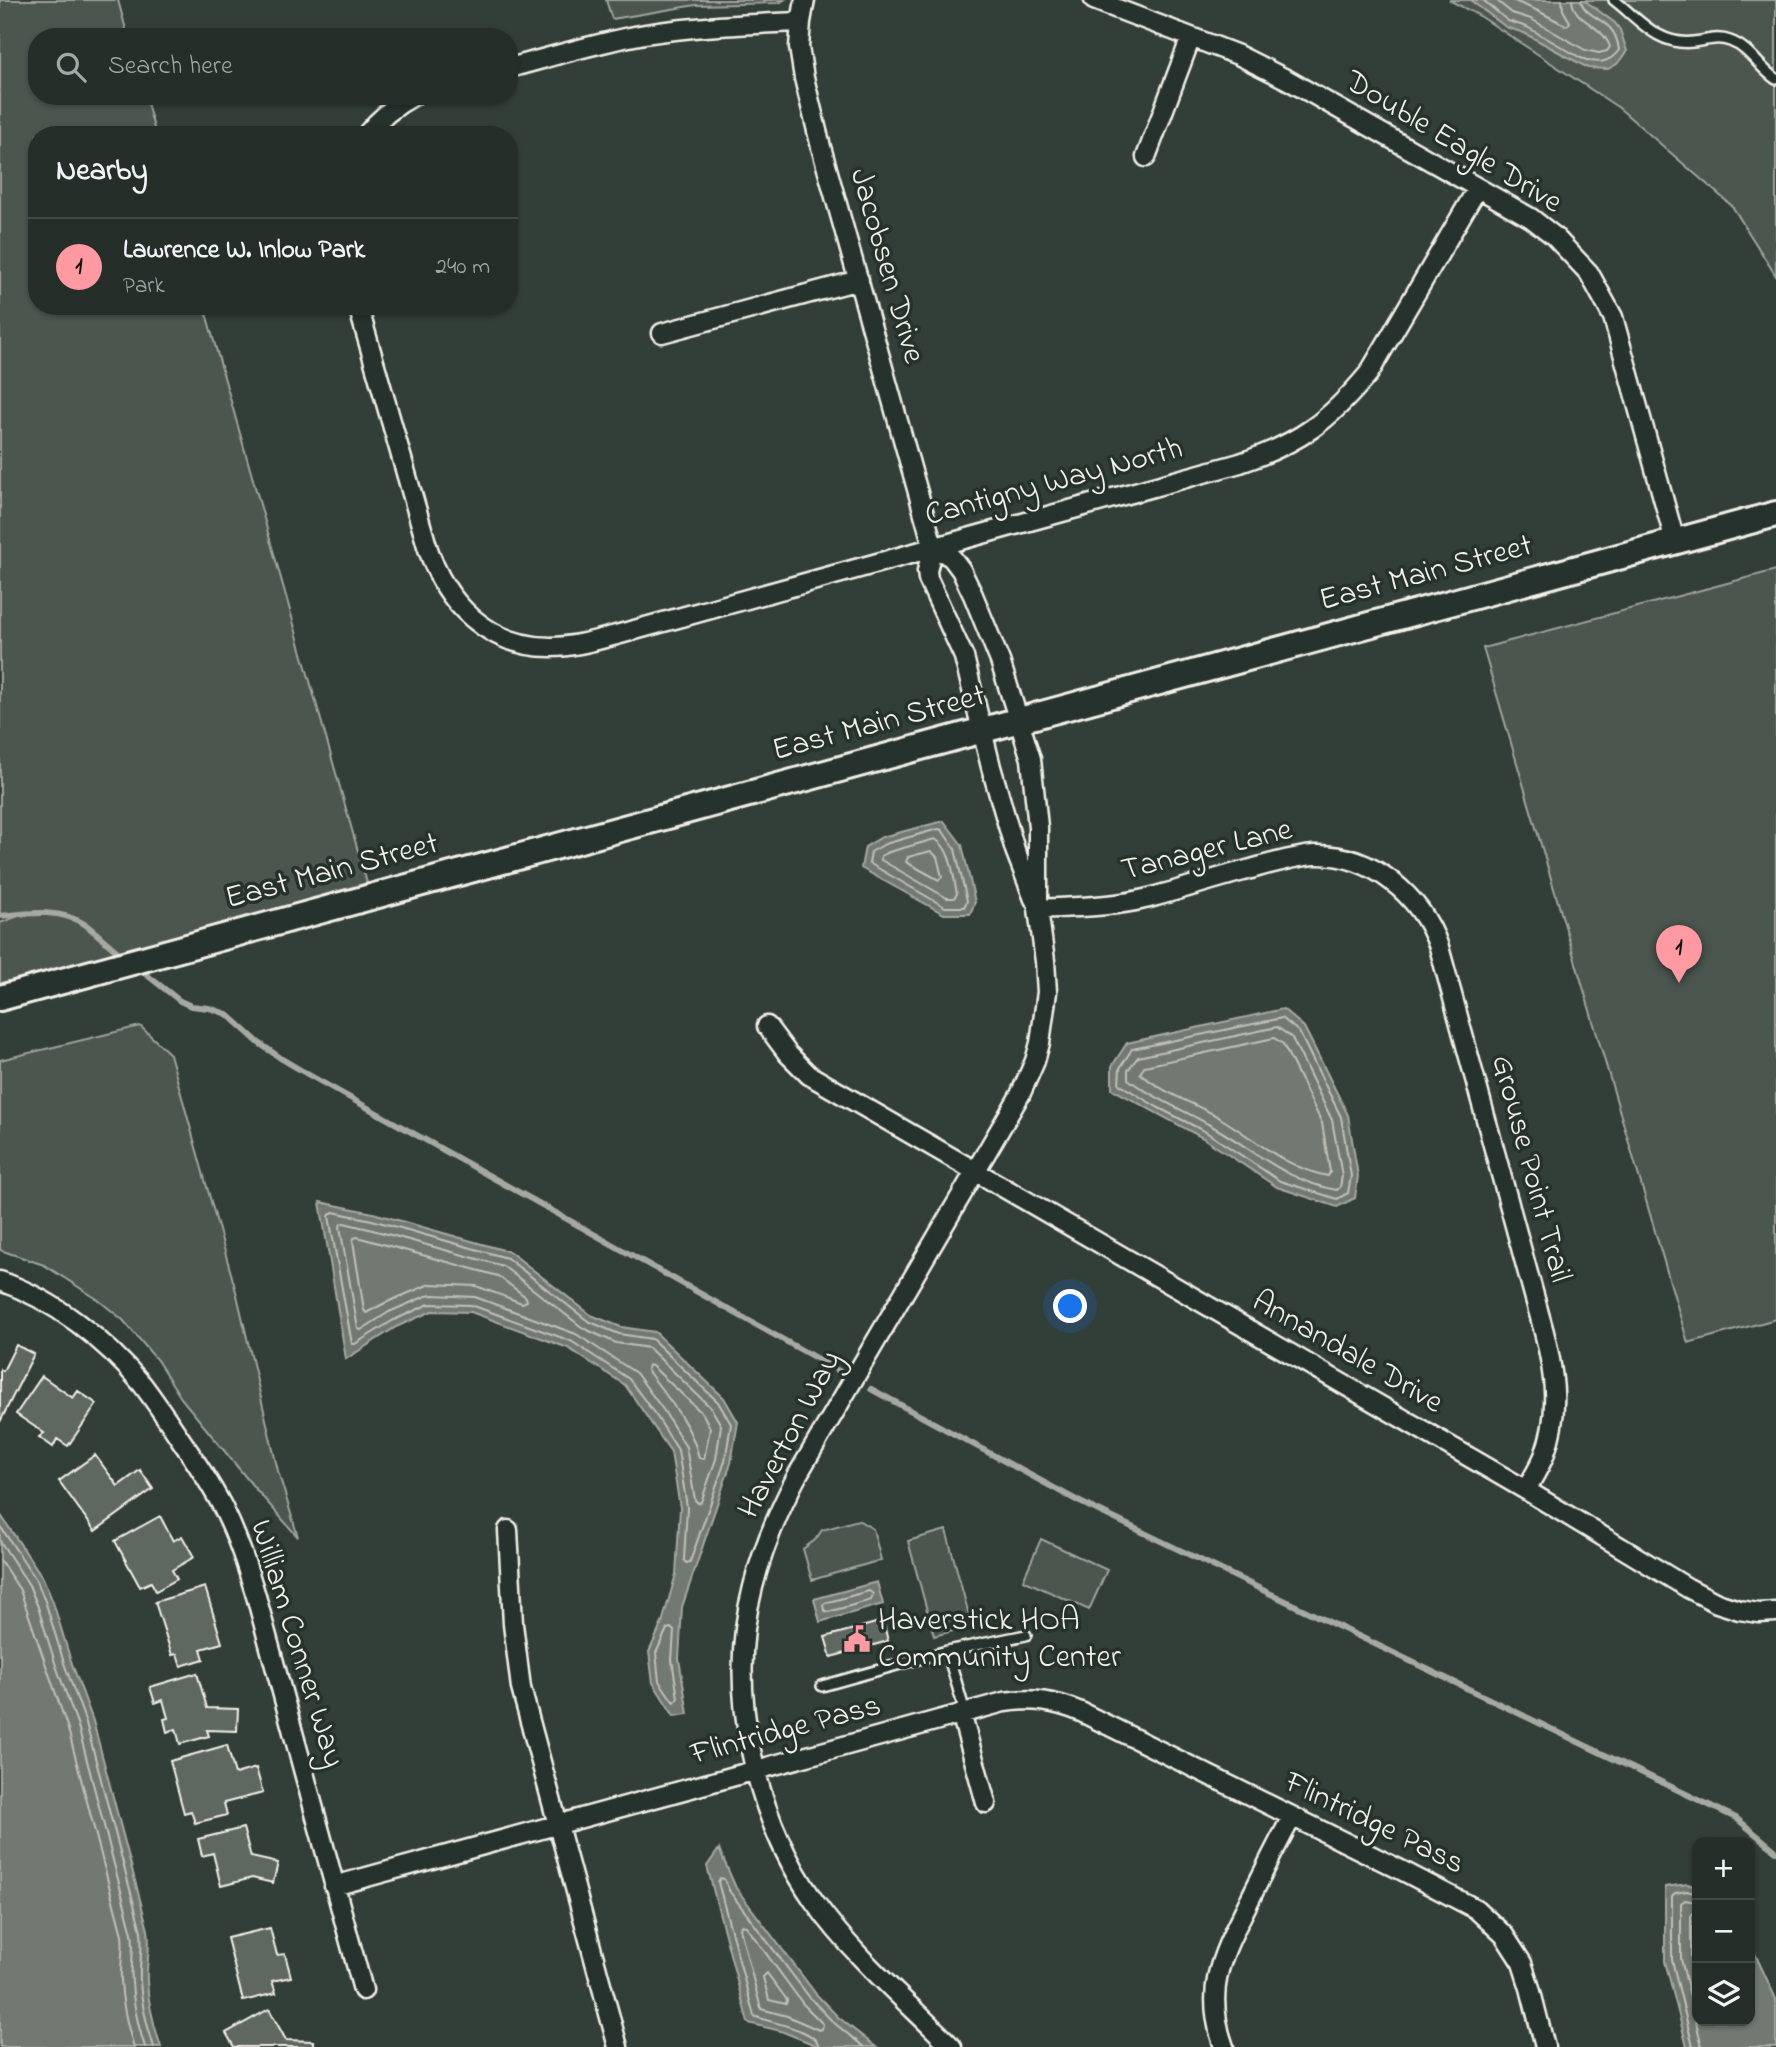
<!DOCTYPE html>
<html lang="en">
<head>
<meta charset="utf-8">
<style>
  :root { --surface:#262e2a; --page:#2e3632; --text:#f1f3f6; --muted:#a4a8a8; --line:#424a47; --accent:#ff9aa2 }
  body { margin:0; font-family:"Indie Flower",sans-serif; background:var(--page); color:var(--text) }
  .controls { position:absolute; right:21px; bottom:21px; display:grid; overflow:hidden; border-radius:14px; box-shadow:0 2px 5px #0004 }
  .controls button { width:63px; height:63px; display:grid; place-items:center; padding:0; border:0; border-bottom:2px solid var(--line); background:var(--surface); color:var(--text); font:35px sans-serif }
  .you { position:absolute; left:1071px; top:1307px; width:24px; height:24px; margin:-18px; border:5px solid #fff; border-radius:50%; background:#1a73e8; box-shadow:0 0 0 10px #1a73e833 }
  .badge { display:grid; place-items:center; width:46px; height:46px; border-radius:50%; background:var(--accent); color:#111; font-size:23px; font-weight:700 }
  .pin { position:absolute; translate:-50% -58px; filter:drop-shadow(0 2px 4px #0008) }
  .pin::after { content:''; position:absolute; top:37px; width:24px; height:21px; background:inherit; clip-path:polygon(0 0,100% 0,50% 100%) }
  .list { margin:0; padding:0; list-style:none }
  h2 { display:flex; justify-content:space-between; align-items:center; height:91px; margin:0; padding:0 28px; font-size:30px }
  h2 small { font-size:23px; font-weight:400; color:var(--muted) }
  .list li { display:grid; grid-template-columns:46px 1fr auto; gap:21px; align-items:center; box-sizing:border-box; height:98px; padding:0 28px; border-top:2px solid var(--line) }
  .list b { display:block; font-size:26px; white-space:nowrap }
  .list p { margin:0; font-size:23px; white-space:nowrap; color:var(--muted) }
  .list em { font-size:23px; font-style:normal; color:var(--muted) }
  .icon { flex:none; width:38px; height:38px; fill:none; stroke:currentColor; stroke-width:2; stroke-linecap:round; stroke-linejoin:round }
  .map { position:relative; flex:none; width:1776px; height:2047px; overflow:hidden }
  .search { position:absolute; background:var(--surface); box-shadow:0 2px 5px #0004; left:28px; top:28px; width:490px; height:77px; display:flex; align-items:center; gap:18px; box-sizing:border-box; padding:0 24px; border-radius:28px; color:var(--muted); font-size:26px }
  .panel { position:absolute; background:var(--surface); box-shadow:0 2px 5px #0004; left:28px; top:126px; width:490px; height:189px; border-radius:28px }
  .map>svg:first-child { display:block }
  .green { fill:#4c564f; stroke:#a0a49c; stroke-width:2 }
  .water { fill:#727972; stroke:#a6a9a1; stroke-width:2 }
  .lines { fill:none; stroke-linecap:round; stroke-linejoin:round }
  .shore { stroke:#c0c1b9; stroke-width:2 }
  .stream { stroke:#a6a9a1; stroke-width:6 }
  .building { fill:#5f6861; stroke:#f4f1e8; stroke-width:2 }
  .lane-casing { stroke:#f4f1e8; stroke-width:14 }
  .street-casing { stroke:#f4f1e8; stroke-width:23 }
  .secondary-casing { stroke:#f4f1e8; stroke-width:30 }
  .lane { stroke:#26332d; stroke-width:9 }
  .street { stroke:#26332d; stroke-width:18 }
  .secondary { stroke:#26332d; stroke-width:24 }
  .labels { text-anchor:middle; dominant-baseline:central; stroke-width:7; stroke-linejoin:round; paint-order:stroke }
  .street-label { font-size:32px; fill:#f4f1e8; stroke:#26332d }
  .poi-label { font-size:32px; fill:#f4f1e8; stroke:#26332d; text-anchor:start }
</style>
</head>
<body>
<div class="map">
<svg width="1776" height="2047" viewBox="0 0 1776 2047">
  <rect width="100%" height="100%" fill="#323e38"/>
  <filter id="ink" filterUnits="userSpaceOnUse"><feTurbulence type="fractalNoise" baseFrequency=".0143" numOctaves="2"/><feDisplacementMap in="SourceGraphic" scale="14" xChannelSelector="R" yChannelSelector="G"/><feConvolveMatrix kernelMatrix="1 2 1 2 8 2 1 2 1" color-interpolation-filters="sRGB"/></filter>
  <g filter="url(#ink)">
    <!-- green -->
    <path class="green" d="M0,0H118L128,37H37V96H145L156,135H37V306H204L367,883L0,987V923L21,915L0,916Z
      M606,0H784L779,3L696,5L612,19Z
      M1449,0H1776V276L1732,206L1619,108L1480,16Z
      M1776,570V1319L1688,1343L1483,648Z
      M140,1026L170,1054L237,1295L278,1471L298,1537L253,1486L181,1398L157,1360L123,1320L97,1299L44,1265L0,1250V1060Z
      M858,1520L873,1529L881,1560L812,1580L803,1549L815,1540L822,1530Z
      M946,1530L972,1626L934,1636L908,1541Z
      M1041,1539L1107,1570L1089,1610L1023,1580Z"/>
    <!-- water -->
    <path class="water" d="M1470,0H1584L1615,23L1620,30L1627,51L1617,64L1608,69L1588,68L1524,33L1506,27Z
      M944,821L962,845L975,902L970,914H944L861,868L865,847L882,837Z
      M1283,1009L1304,1027L1348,1115L1358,1176L1355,1198L1337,1207L1277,1187L1203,1138L1112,1089V1066L1127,1043Z
      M320,1202L373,1213L510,1252L591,1315L621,1327L655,1332L724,1398L738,1422L731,1463L682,1607L679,1659L688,1714L674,1716L653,1683L649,1652L662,1623L676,1574L680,1508L671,1452L625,1385L568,1348L471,1312L432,1311L396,1327L346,1359Z
      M0,1514L43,1578L53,1602L71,1661L93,1721L148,1930C151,1949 146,1963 147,1981C148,2003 154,2026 161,2047H0Z
      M877,1582L883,1604L820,1622L814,1599Z
      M719,1849L736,1888L816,1994L838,2017L876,2047H820L781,2031L748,2023L707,1866Z
      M1688,1884L1697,1888V2021H1750V1943L1776,1999V2047H1687L1665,1961V1887Z"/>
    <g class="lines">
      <!-- shore -->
      <path class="shore" d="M1483,0L1508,21L1527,27L1581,58C1597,64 1609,64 1619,50C1618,43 1616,34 1610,28C1601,18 1583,14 1581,0
        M1496,0L1512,13L1531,19L1585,50L1599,53L1607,51L1610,47C1602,23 1574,23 1572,0
        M1512,0L1536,10L1567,26L1570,22L1563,10L1562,0
        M938,829L942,830L955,849L967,901L964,907H945L869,863L871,852L885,844Z
        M935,839C952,849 953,876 957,894L954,898H947L881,860V856L889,852Z
        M931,851L937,857L942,877L939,880L906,862L908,857Z
        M1282,1018L1299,1032L1341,1117L1351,1176L1348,1193L1337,1199L1280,1181L1206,1132L1157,1107L1119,1084L1120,1068L1132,1049Z
        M1277,1027L1292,1038L1332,1120L1342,1176L1340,1187L1337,1190C1284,1181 1253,1148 1208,1124C1182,1109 1152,1098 1128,1079V1070L1138,1057Z
        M1274,1038L1283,1044L1322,1123L1330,1172L1328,1176C1284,1168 1253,1137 1215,1115C1191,1102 1161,1092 1140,1073L1145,1066Z
        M333,1212L372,1220L507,1258L588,1321L619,1334L652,1339L718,1402L731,1424L725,1461L690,1562L686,1563L684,1560L687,1507L678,1450L657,1417L629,1379L571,1341L471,1305L429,1304L392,1321L355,1344H352L329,1216Z
        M344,1223L369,1229L503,1266L583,1328L616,1343L649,1348L711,1408L721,1425L716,1459L701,1502L698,1503L695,1500L686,1447L664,1411L636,1373L576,1334L475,1297L433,1295L426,1296L389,1312L361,1330L358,1329L340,1227L341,1224Z
        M357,1237L498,1276L526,1297L527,1301L522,1303L476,1286L430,1284L385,1303L366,1313L364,1310L353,1241L354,1238Z
        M648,1365L652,1366L703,1414L710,1428L704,1459L699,1458C692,1425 667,1397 647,1370Z
        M0,1526L37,1581L46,1604L64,1663L86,1723L141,1931C143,1949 139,1964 140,1981C141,2004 147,2026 154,2047
        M0,1541L29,1585L38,1607L56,1666L78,1726L132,1933C135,1950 130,1966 132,1982C133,2004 138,2026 145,2047
        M0,1560L20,1590L68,1729L122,1935C124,1950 120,1965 121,1980C122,2003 127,2026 134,2047
        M869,1591L873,1594L871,1600L828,1612L824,1610L823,1605L825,1603Z
        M671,1628L674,1631L672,1660L678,1698L675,1702L672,1700L659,1681L656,1653L667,1629Z
        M1697,1902L1685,1900L1681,1903V1959L1702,2047
        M1697,1913H1693L1691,1916V1957L1697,1982
        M741,1925L746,1926L803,2004L823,2024L822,2029L819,2030L787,2016L761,2009L740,1929Z
        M767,1973L787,2000L786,2004L769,2000L763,1977Z
        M819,2047C817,2029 769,2023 754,2016L718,1882L720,1878L724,1879L730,1892L810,1998L833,2022L864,2047
        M1693,2047L1672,1960V1896L1675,1893L1687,1891L1697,1894"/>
      <!-- stream -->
      <path class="stream" d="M0,916C28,913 61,908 86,925C99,935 111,947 124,957
        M138,968L180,1001L191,1006L209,1008L227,1014L259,1043L282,1059L309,1075L839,1371
        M871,1389L1080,1502L1736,1818L1776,1851"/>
    </g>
    <!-- building -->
    <path class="building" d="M16,1345L34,1354L0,1422V1369L3,1371Z
      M42,1376L73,1398L78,1391L97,1404L68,1446L57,1439L53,1447L39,1437L44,1433L16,1414Z
      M95,1455L118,1486L140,1470L153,1489L95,1531L59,1481Z
      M160,1516L173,1541L182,1536L194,1557L172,1570L177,1579L156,1591L151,1582L140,1587L115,1541Z
      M205,1587L222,1643L201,1649L204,1659L181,1666L177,1654L172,1655L155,1602Z
      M883,1621L888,1641L831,1657L825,1637Z
      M197,1673L207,1708L238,1709L237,1731L207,1730L209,1736L180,1744L176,1729L167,1732L164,1719L168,1718L163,1700L155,1703L150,1687Z
      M227,1745L235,1774L256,1768L263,1793L224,1803L227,1815L195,1823L191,1811L184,1813L170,1761Z
      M243,1828L251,1857L278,1863L273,1883L252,1878L221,1886L213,1853L202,1856L198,1839Z
      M270,1928L277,1955L285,1954L291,1977L272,1981L276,1993L243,2001L227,1938Z
      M269,2009L286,2040L313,2041V2047H234L226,2033Z"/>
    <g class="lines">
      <defs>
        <path id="lane" d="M1614,0C1639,19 1658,46 1693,42C1706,41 1717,36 1730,41C1750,48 1759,68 1776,79
          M947,1651L1026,1635
          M822,1686L947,1651L965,1712"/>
        <path id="street" d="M805,0L801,22L799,47L804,78L821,147L933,546L927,571L928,579L964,657L991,767L1015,850L1034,899
          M1094,0L1238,55L1288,80L1531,218L1554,236L1589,273L1613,317L1675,541
          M509,68C554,56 599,42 645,34C696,26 749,24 801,22
          M366,135C379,119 394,106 413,96
          M1146,157L1191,37
          M358,306L427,546C445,603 488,647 551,647C574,647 597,640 620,634L1240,463C1300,443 1329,421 1369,373L1477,189
          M662,333L859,280
          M933,546L952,558L961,570L973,595L1000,661L1031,759L1038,827V909L1045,961L1047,992L1040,1043L1035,1061L1020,1095L798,1474C779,1510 763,1547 753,1587C726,1689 754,1815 814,1901C852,1955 905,2000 952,2047
          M1038,909C1075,907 1113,907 1149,898C1182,889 1214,879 1247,870C1269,864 1292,857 1314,855C1372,853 1421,896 1439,947L1544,1332C1555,1376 1560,1413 1544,1456C1539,1468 1532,1479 1526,1490
          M767,1026L788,1054L809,1075L1526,1490L1688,1588L1717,1603L1739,1610L1759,1613L1776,1612
          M0,1281C55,1300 105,1340 142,1384C155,1401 167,1419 179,1437C195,1461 212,1485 224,1510C238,1538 247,1567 256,1596L363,1990
          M508,1530L513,1624L521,1688L618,2047
          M961,1713L986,1803
          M334,1886L1004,1702C1032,1698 1055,1701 1081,1712L1403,1871L1476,1909L1504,1935L1522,1963L1530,1988L1545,2047
          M1224,2047C1202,1986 1224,1952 1250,1899C1264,1871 1277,1844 1292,1817"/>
        <path id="secondary" d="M0,998L1776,514"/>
      </defs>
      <!-- lane casing -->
      <use href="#lane" class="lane-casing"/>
      <!-- street casing -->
      <use href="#street" class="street-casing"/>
      <!-- secondary casing -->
      <use href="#secondary" class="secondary-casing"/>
      <!-- lane -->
      <use href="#lane" class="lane"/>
      <!-- street -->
      <use href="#street" class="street"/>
      <!-- secondary -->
      <use href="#secondary" class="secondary"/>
    </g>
  </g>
  <!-- icons -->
  <defs>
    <symbol id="civic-bare" viewBox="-9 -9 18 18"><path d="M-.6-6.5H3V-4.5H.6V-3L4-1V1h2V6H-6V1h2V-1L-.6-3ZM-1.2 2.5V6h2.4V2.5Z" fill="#ff9aa2" stroke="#26332d" stroke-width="2.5" paint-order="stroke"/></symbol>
  </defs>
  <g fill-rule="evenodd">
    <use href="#civic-bare" x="838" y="1620" width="38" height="38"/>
  </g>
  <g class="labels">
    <!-- street labels -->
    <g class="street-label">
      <text transform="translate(1453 143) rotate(31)">Double Eagle Drive</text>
      <text transform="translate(886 266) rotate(74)">Jacobsen Drive</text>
      <text transform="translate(1054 483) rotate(-15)">Cantigny Way North</text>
      <text transform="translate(1426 574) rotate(-15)">East Main Street</text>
      <text transform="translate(879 724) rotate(-15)">East Main Street</text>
      <text transform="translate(1207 851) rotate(-14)">Tanager Lane</text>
      <text transform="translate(332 872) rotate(-15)">East Main Street</text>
      <text transform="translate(1530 1169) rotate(75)">Grouse Point Trail</text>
      <text transform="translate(1347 1353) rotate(30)">Annandale Drive</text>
      <text transform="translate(791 1435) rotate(-62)">Haverton Way</text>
      <text transform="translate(296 1644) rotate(73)">William Conner Way</text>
      <text transform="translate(786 1731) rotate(-15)">Flintridge Pass</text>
      <text transform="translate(1374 1824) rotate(26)">Flintridge Pass</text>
    </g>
    <!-- poi labels -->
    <g class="poi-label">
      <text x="878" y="1621">Haverstick HOA<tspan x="878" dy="37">Community Center</tspan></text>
    </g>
  </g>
</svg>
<div class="controls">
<button>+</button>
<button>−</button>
<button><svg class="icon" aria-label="layers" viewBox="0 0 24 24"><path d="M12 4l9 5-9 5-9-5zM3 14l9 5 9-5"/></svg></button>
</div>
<div class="you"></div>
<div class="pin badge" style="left:1679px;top:983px">1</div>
<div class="search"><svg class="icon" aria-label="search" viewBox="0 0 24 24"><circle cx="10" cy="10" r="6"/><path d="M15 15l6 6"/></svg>Search here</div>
<section class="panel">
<h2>Nearby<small></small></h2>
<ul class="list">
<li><span class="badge">1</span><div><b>Lawrence W. Inlow Park</b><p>Park</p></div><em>240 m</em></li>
</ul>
</section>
</div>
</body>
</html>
